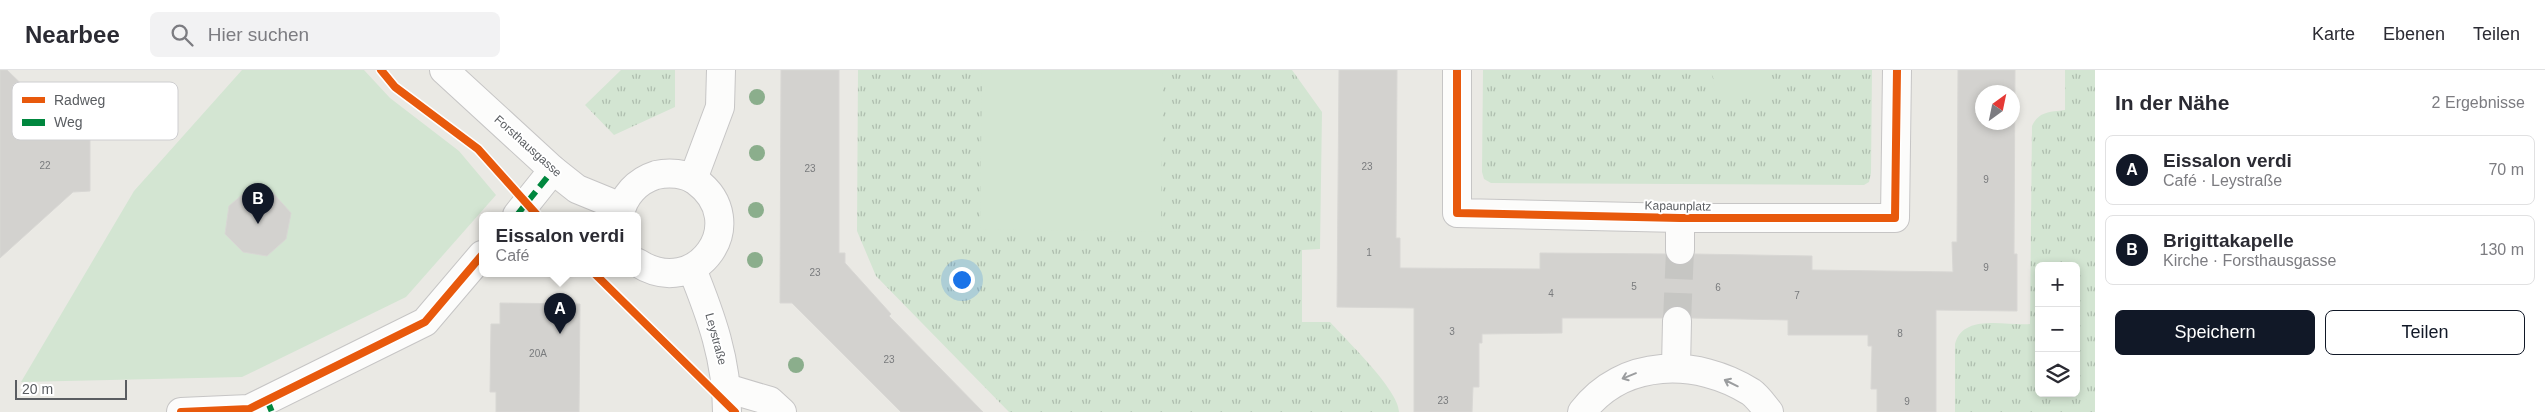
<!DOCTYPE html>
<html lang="de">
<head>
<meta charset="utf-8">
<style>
  :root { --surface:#fff; --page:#f2f2f3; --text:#2b2b33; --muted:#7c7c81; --line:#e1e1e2; --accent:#111827 }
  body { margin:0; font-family:Arial,sans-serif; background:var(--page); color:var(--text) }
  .controls { position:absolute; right:15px; bottom:15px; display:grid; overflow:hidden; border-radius:8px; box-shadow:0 2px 8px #0003 }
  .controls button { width:45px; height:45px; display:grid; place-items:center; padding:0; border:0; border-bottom:1px solid var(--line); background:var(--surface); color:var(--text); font:25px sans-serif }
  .compass { position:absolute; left:1975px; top:15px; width:45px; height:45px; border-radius:50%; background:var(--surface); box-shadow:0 2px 8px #0003; rotate:33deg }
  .scale { position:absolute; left:15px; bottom:12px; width:112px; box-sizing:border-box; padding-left:5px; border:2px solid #5a5d61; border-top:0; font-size:14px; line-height:18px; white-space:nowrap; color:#5a5d61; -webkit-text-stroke:4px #fff; paint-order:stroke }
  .you { position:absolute; left:961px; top:209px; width:18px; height:18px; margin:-12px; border:4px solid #fff; border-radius:50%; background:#1a73e8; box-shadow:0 0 0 8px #1a73e833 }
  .badge { display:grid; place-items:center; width:32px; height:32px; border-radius:50%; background:var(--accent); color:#fff; font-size:16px; font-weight:700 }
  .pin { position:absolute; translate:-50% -41px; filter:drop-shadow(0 1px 2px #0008) }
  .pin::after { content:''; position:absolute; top:26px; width:18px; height:15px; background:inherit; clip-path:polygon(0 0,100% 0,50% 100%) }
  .popup { position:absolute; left:479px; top:142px; width:162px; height:65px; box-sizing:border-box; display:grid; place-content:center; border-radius:8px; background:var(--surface); filter:drop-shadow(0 1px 4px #0005); font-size:16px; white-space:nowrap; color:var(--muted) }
  .popup b { font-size:19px; color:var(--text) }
  .popup::after { content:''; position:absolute; left:50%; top:100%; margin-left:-10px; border:10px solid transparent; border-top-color:var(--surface) }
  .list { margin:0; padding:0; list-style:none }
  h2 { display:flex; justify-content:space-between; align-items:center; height:65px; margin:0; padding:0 20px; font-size:21px }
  h2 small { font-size:16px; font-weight:400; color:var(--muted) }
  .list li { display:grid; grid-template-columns:32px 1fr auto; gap:15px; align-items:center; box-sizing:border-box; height:70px; margin:0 10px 10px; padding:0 10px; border:1px solid var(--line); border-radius:8px }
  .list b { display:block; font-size:19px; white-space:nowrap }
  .list p { margin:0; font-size:16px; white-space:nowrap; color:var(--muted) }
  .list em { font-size:16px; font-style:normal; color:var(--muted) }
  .actions { display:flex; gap:10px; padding:15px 20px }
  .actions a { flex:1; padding:11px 0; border:1px solid var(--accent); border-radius:8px; text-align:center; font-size:18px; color:var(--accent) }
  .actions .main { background:var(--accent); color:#fff }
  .icon { flex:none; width:28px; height:28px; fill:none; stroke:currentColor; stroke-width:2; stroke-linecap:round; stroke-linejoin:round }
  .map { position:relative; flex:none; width:2095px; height:342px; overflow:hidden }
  header { display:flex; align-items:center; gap:30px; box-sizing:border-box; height:70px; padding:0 25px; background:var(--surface); border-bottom:1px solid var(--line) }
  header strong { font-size:24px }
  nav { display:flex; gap:28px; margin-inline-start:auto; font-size:18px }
  .search { width:350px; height:45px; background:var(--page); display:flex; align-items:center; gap:12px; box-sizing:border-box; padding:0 18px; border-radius:8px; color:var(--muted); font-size:19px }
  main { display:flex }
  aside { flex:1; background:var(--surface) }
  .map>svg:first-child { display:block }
  .grass { fill:url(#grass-tufts); fill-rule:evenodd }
  .park { fill:#d3e5d2 }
  .building { fill:#d3d2cf; stroke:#d8d7d4; fill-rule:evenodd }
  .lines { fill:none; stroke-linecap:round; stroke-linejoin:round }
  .minor-tunnel { stroke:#c6c6c3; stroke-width:28; stroke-dasharray:28 14; stroke-linecap:butt }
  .minor-casing { stroke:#c6c5c5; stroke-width:30 }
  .tertiary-casing { stroke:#c6c5c5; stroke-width:30 }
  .minor { stroke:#fcfcfb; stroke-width:28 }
  .tertiary { stroke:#fcfcfb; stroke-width:28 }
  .quiet { stroke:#00873e; stroke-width:6; stroke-dasharray:12 6; stroke-linecap:butt }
  .cycleway-casing { stroke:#fff; stroke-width:11 }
  .cycleway { stroke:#e8590c; stroke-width:8 }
  .tree { fill:#8bae8c }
  .oneway { stroke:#9b9d9f }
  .labels { text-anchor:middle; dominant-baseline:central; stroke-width:4; stroke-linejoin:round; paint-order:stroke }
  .number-label { font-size:10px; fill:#797b7d }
  .street-label { font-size:12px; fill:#5a5d61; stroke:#fff }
  .key { fill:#fff; stroke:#ceced0; stroke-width:1 }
  .key-label { font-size:14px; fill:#5a5d61 }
</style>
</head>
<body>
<header>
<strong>Nearbee</strong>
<div class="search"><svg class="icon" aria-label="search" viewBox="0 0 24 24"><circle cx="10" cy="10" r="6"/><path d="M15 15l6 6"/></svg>Hier suchen</div>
<nav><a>Karte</a><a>Ebenen</a><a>Teilen</a></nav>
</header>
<main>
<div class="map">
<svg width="2095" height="342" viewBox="0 0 2095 342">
  <defs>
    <pattern id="grass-tufts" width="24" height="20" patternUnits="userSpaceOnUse" patternTransform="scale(1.25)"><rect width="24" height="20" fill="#d3e5d2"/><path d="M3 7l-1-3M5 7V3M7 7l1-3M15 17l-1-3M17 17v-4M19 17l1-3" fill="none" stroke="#aebdae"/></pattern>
  </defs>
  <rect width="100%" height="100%" fill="#eae9e4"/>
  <!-- grass -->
  <path class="grass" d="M621,0H675V37L614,65L585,35Z
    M858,0H1292L1322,42L1320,179L1302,180V252H1330C1346,270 1399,320 1399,342H1009L876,206L857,161Z
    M1483,0H1872L1871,103L1869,112L1864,115L1491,113L1484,109L1482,102Z
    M2065,0H2095V342H1955V274C1963,243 2006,256 2030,254L2032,56C2039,41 2050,42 2065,40ZM2039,196H2076V323H2039Z"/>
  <!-- park -->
  <path class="park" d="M242,0H364L390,28L459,81L496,125L406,227L242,307L21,312L134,121Z
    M982,0H1163L1161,162L980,159Z
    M1706,0H1769V23H1714C1714,13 1716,5 1706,0Z"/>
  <!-- building -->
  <path class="building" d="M0,0H7L78,69L90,68V121L73,122L0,188Z
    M781,0H839V183H845V193L891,244L889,246L983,342H901L792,233H780Z
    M1339,0H1397L1396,168H1400V198L1540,199V183L1665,184L1672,193L1680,196L1688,193L1694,184L1812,186V200L1953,202L1952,172H1957L1958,0H2015L2014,184H2017V241L1936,240V342H1877V319H1871L1872,276H1868V265H1788V250L1692,248L1685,238L1677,235L1669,238L1662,248H1562V263L1482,264V273H1479V317H1473L1472,342H1414V238L1337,237ZM1982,22H2012V52H1982Z
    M249,119L273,123L291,143L286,169L267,186L243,182L225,164L229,136Z
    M500,233L580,234L579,342H496V322H490L491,254H500Z"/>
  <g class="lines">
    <!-- minor-tunnel -->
    <path class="minor-tunnel" d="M1677,251L1680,180"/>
    <defs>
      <path id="minor" d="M1457,0V143L1680,148H1895L1897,0
        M693,109L720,37L721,0
        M517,145L553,100
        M1680,180V148
        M1676,297L1677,251
        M726,318L770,331L782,342
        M181,342L249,339L425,252L482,185
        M1582,342C1623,288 1697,288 1751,322C1758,327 1764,336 1769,342"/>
      <path id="tertiary" d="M444,0L553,100L577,119L621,137
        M620,145C623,126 637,111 656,105C669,102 685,103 696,111C752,152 697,231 638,193
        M692,199C711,246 727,290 727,342"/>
    </defs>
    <!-- minor casing -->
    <use href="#minor" class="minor-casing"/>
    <!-- tertiary casing -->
    <use href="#tertiary" class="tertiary-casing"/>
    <!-- minor -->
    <use href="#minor" class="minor"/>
    <!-- tertiary -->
    <use href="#tertiary" class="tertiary"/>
    <!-- quiet -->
    <path class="quiet" d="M517,145L553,100
      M267,330L272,342"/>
    <defs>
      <path id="cycleway" d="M381,0L395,17L478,79L537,145
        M1457,0V143L1680,148H1895L1897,0
        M594,203L735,342
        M181,342L249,339L425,252L482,185"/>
    </defs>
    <!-- cycleway casing -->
    <use href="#cycleway" class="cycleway-casing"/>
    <!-- cycleway -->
    <use href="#cycleway" class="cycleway"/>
  </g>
  <!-- trees -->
  <g class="tree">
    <circle cx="757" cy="27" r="8"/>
    <circle cx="757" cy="83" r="8"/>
    <circle cx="756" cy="140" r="8"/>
    <circle cx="755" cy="190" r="8"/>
    <circle cx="796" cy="295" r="8"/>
  </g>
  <!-- one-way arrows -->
  <defs><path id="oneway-shaft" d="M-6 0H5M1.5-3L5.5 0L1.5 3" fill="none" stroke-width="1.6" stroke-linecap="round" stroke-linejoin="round" transform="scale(1.25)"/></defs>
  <g class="oneway">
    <use href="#oneway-shaft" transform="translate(1629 306) rotate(158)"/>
    <use href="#oneway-shaft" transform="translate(1731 313) rotate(-154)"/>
  </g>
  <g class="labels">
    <!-- number labels -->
    <g class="number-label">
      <text x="45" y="95">22</text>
      <text x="1367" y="96">23</text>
      <text x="810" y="98">23</text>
      <text x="1986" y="109">9</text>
      <text x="1369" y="182">1</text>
      <text x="1986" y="197">9</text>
      <text x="815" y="202">23</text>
      <text x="1634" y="216">5</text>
      <text x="1718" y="217">6</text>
      <text x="1551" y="223">4</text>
      <text x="1797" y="225">7</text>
      <text x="1452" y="261">3</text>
      <text x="1900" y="263">8</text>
      <text x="538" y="283">20A</text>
      <text x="889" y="289">23</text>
      <text x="1443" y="330">23</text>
      <text x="1907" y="331">9</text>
    </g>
    <!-- street labels -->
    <g class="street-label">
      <text transform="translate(528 76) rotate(42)">Forsthausgasse</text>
      <text transform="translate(1678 136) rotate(1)">Kapaunplatz</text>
      <text transform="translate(716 269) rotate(75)">Leystraße</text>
    </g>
  </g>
  <!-- legend -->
  <rect x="12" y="12" width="166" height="58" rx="8" class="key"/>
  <rect x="22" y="27" width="23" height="6" fill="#e8590c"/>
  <rect x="22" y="49" width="23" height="7" fill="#00873e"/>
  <g class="key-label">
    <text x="54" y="35">Radweg</text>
    <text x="54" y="57">Weg</text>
  </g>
</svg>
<div class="controls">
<button>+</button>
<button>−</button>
<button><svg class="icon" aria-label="layers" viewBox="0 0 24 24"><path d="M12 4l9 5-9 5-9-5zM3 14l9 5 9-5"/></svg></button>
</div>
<svg class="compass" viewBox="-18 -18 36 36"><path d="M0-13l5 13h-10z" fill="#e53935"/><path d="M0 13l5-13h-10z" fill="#7c7c81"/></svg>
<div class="scale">20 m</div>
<div class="you"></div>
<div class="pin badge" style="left:560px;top:264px">A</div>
<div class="popup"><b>Eissalon verdi</b>Café</div>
<div class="pin badge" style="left:258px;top:154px">B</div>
</div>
<aside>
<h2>In der Nähe<small>2 Ergebnisse</small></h2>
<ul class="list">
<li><span class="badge">A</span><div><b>Eissalon verdi</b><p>Café · Leystraße</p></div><em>70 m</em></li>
<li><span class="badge">B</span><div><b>Brigittakapelle</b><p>Kirche · Forsthausgasse</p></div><em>130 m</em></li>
</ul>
<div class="actions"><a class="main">Speichern</a><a>Teilen</a></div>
</aside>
</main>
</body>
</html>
